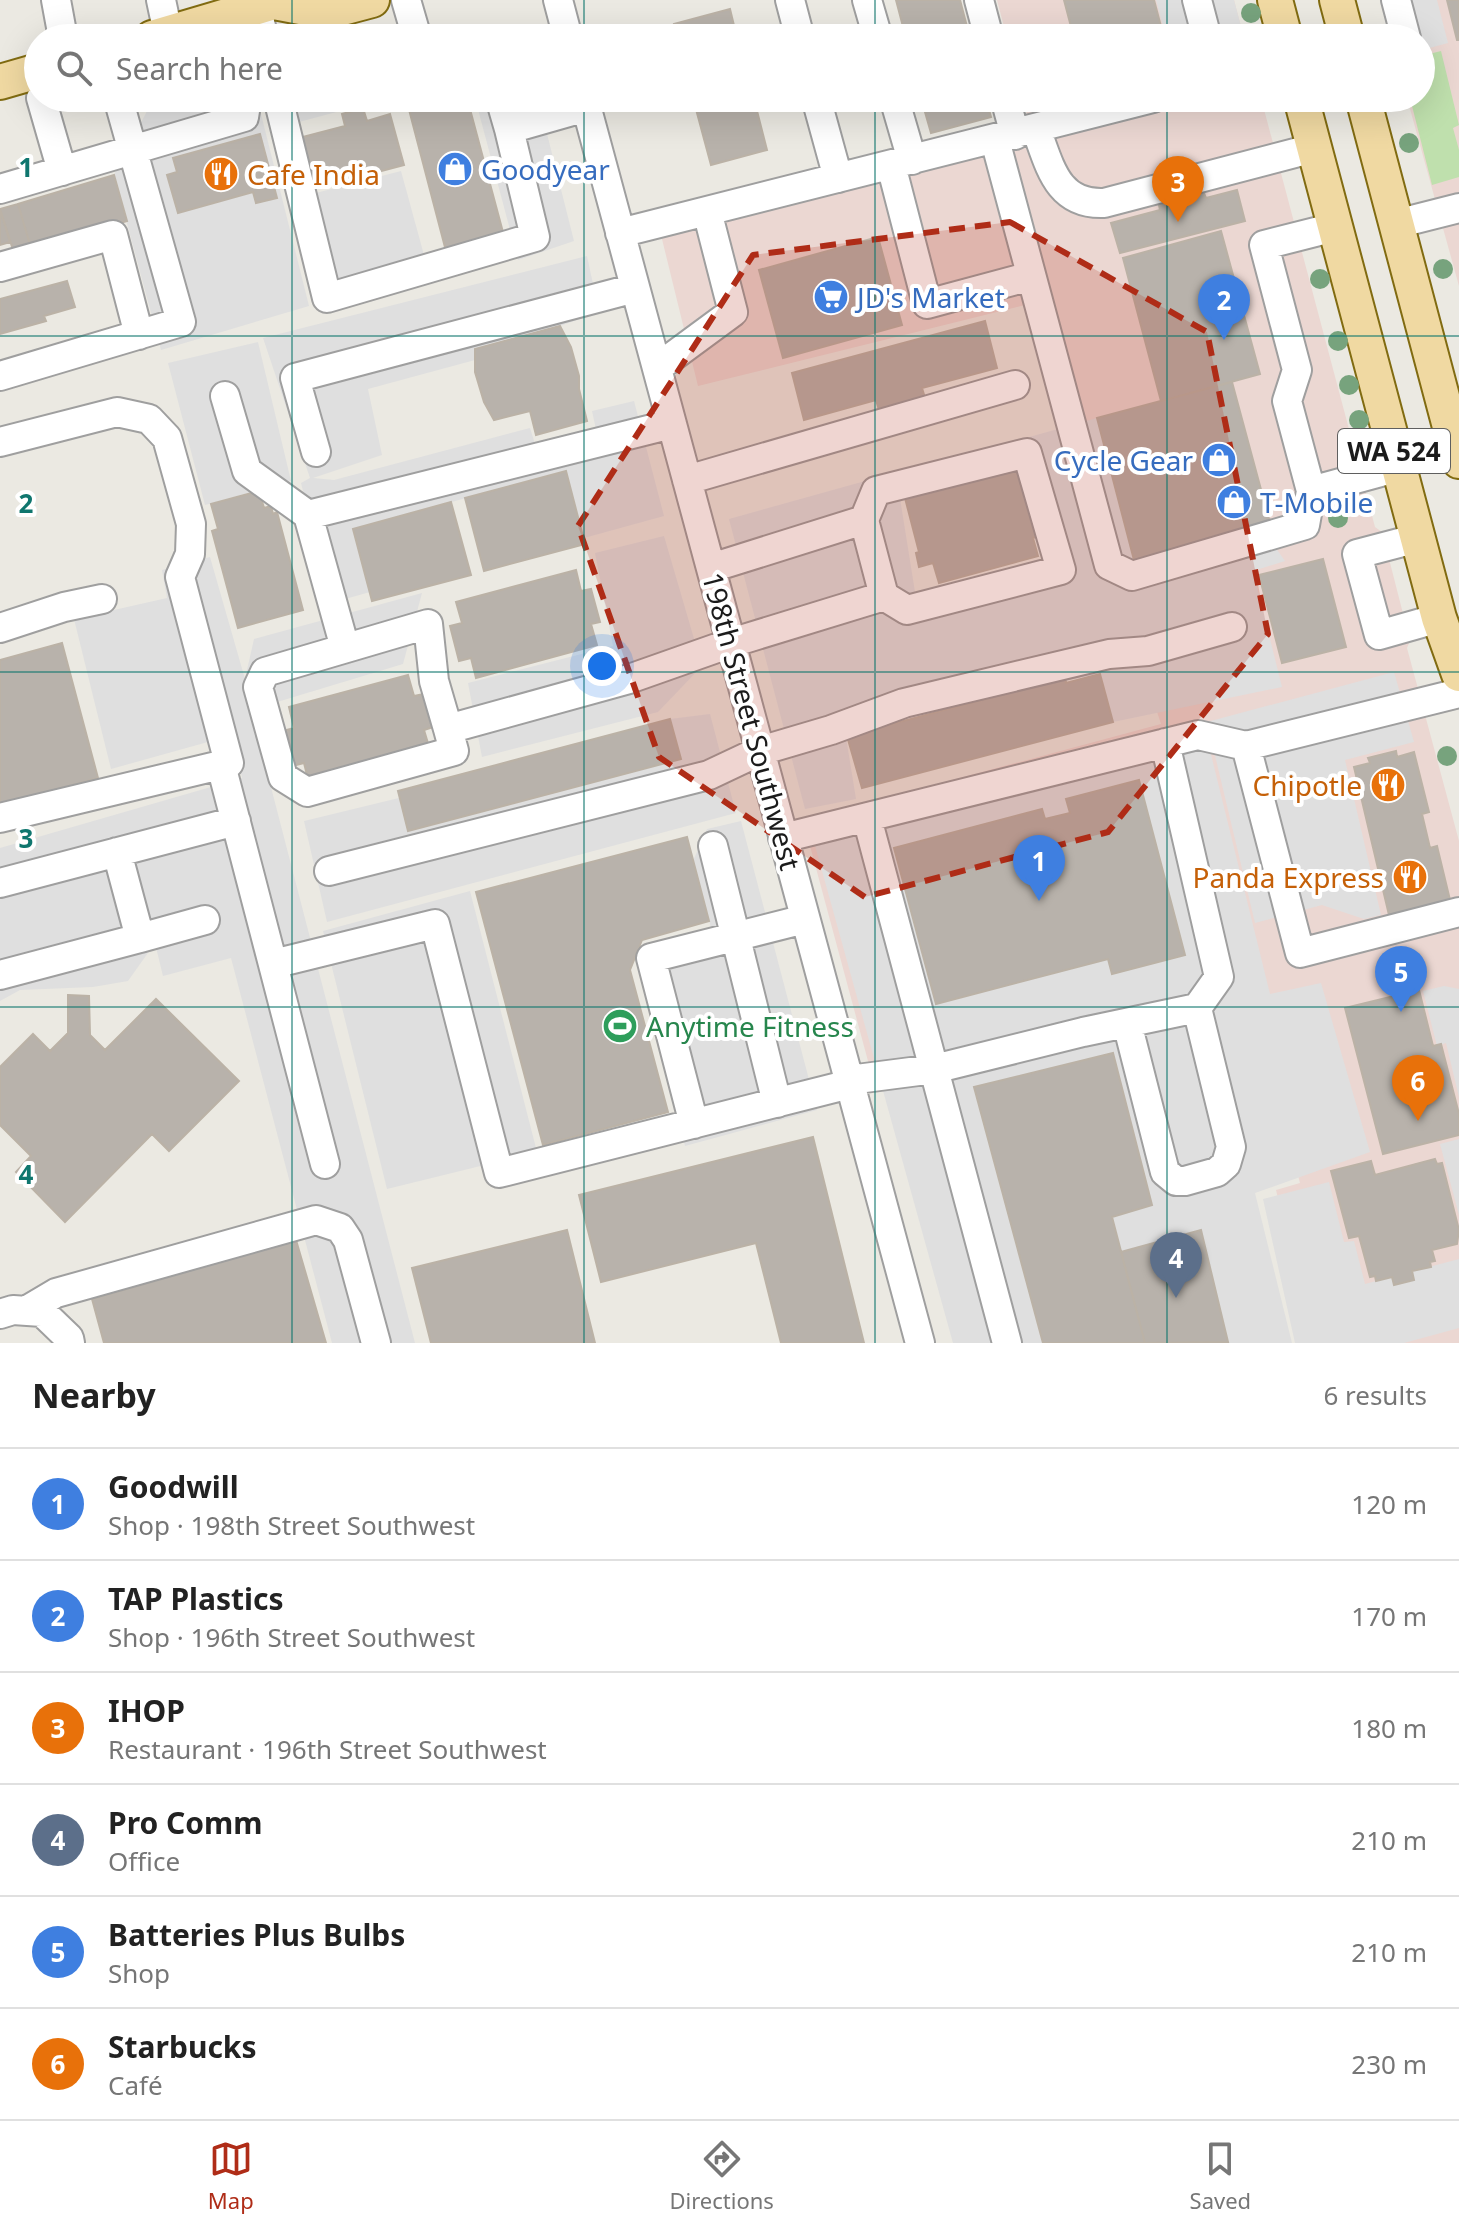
<!DOCTYPE html>
<html lang="en">
<head>
<meta charset="utf-8">
<style>
  :root { --surface:#fff; --page:#f6f6f6; --text:#222; --muted:#767676; --line:#e0e0e0; --accent:#af2c17 }
  body { margin:0; font-family:"Noto Sans",sans-serif; background:var(--page); color:var(--text) }
  .you { position:absolute; left:602px; top:666px; width:28px; height:28px; margin:-20px; border:6px solid #fff; border-radius:50%; background:#1a73e8; box-shadow:0 0 0 12px #1a73e833 }
  .badge { display:grid; place-items:center; width:52px; height:52px; border-radius:50%; background:var(--accent); color:#fff; font-size:26px; font-weight:700 }
  .pin { position:absolute; translate:-50% -66px; filter:drop-shadow(0 2px 4px #0008) }
  .pin::after { content:''; position:absolute; top:42px; width:28px; height:24px; background:inherit; clip-path:polygon(0 0,100% 0,50% 100%) }
  .list { margin:0; padding:0; list-style:none }
  h2 { display:flex; justify-content:space-between; align-items:center; height:104px; margin:0; padding:0 32px; font-size:34px }
  h2 small { font-size:26px; font-weight:400; color:var(--muted) }
  .list li { display:grid; grid-template-columns:52px 1fr auto; gap:24px; align-items:center; box-sizing:border-box; height:112px; padding:0 32px; border-top:2px solid var(--line) }
  .list b { display:block; font-size:30px; white-space:nowrap }
  .list p { margin:0; font-size:26px; white-space:nowrap; color:var(--muted) }
  .list em { font-size:26px; font-style:normal; color:var(--muted) }
  .icon { flex:none; width:44px; height:44px; fill:none; stroke:currentColor; stroke-width:2; stroke-linecap:round; stroke-linejoin:round }
  .map { position:relative; flex:none; width:1459px; height:1343px; overflow:hidden }
  .search { position:absolute; background:var(--surface); box-shadow:0 8px 32px #0002; left:24px; right:24px; top:24px; height:88px; display:flex; align-items:center; gap:20px; box-sizing:border-box; padding:0 28px; border-radius:44px; color:var(--muted); font-size:30px }
  .sheet { height:776px; background:var(--surface) }
  nav { display:flex; justify-content:space-around; align-items:center; box-sizing:border-box; height:112px; border-top:2px solid var(--line); background:var(--surface); font-size:22px; color:var(--muted) }
  nav a { display:grid; justify-items:center; gap:4px }
  nav .on { color:var(--accent) }
  .map>svg:first-child { display:block }
  .commercial { fill:#ebd7d2 }
  .grass { fill:#bfe0ad }
  .parking { fill:#dfdfdf; fill-rule:evenodd }
  .building { fill:#b8b2ab; stroke:#bbb2a6; stroke-width:2 }
  .lines { fill:none; stroke-linecap:round; stroke-linejoin:round }
  .minor-casing { stroke:#9f9f9f; stroke-width:32 }
  .major-casing { stroke:#816b11; stroke-width:38 }
  .minor { stroke:#fff; stroke-width:28 }
  .major { stroke:#f0d9a2; stroke-width:34 }
  .tree { fill:#77a37d }
  .marked { fill:#af2c17; fill-opacity:0.2; stroke:#af2c17; stroke-width:6; stroke-dasharray:16 10; stroke-linejoin:round }
  .grid { fill:none; stroke:#0f766e; stroke-width:2; stroke-opacity:0.55 }
  .labels { text-anchor:middle; dominant-baseline:central; stroke-width:8; stroke-linejoin:round; paint-order:stroke }
  .shield { fill:#fff; stroke:#5f5f5f; stroke-width:2 }
  .shield-label { font-size:26px; font-weight:bold; fill:#1b1b1b }
  .shop-label { font-size:28px; fill:#366cbe; stroke:#fff; text-anchor:start }
  .food-label { font-size:28px; fill:#c56008; stroke:#fff; text-anchor:end }
  .street-label { font-size:28px; fill:#1b1b1b; stroke:#fff }
  .leisure-label { font-size:28px; fill:#27864d; stroke:#fff; text-anchor:start }
  .grid-label { font-size:26px; text-anchor:middle; font-weight:bold; fill:#0f766e; stroke:#fff; stroke-width:8; stroke-linejoin:round; paint-order:stroke }
</style>
</head>
<body>
<div class="map">
<svg width="1459" height="1343" viewBox="0 0 1459 1343">
  <rect width="100%" height="100%" fill="#ebe9e2"/>
  <!-- commercial -->
  <path class="commercial" d="M997,0H1234L1244,38H1007Z
    M1383,0H1459V286L1407,98H1421V38Z
    M1023,98H1261L1375,527L1382,532L1386,547L1410,641L1407,648L1459,841V1343H1314L1276,1190L1300,1183L1248,983L875,1087L803,820L1161,724L1025,305L698,386L661,235L1034,144Z"/>
  <!-- grass -->
  <path class="grass" d="M1441,51L1459,125L1453,128L1459,150V177L1432,185L1410,98H1421V56Z"/>
  <!-- parking -->
  <path class="parking" d="M1156,0H1234L1244,38H1166Z
    M1408,0H1437L1448,43L1422,50L1421,38H1418Z
    M190,98H257L309,306L161,350L114,175L147,111ZM260,134L277,197L256,203L253,192L177,172L174,158Z
    M265,98H381L382,100L295,123L312,194L401,171L430,277L317,304Z
    M475,98H538L574,241L518,260Z
    M587,256L599,312L560,326L476,349L475,360L368,389L382,455L313,478L334,480L530,428L537,450L597,434L592,411L634,401L664,516L584,538L565,471L353,529L370,592L331,603L301,483L310,478L263,338Z
    M258,342L291,481L205,505L168,363Z
    M1097,418L1135,559L1273,544L1285,561L1253,571L1282,687L1113,722L1099,674L844,725L856,799L805,809L729,519L998,444L1010,470L899,492L915,592L1054,567L1008,443Z
    M664,536L702,666L658,712L482,757L468,683L613,646L595,553Z
    M210,557L245,679L254,639L422,593L403,664L251,710L415,1343H332L231,958L163,976L155,943L128,981L93,987L20,990L0,1001V848L242,778L233,735L111,769L74,619L167,598L162,570Z
    M1394,672L1414,742L1345,760L1381,915L1364,919L1322,905L1255,923L1207,722Z
    M710,714L736,813L327,922L304,821L399,798L408,831L681,759L670,719Z
    M1203,722L1270,994L1321,983L1370,1152L1255,1193L1292,1343H1225L1228,1341L1201,1231L1121,1252L1112,1217L1152,1204L1113,1053L1043,1343H953L809,824ZM1139,780L1184,955L1113,974L1108,959L936,1004L894,848L1041,809L1045,819L1070,813L1067,799Z
    M741,821L817,1110L685,1146L637,952L711,928L693,861L707,829Z
    M470,891L537,1152L387,1189L323,931Z
    M1444,986L1459,989V1097L1446,1043L1437,1046L1423,991Z
    M1459,1139V1215L1440,1144Z
    M1329,1182L1344,1242L1354,1241L1365,1284L1459,1259V1328L1404,1343H1295L1263,1199Z"/>
  <!-- building -->
  <path class="building" d="M896,0H960L970,38H906Z
    M1064,0H1154L1164,38H1074Z
    M1447,0H1459V40H1457Z
    M730,9L737,38H677L674,24Z
    M420,98H467L504,236L446,251L407,102Z
    M693,98H773L774,102L756,107L767,150L711,165Z
    M921,98H986L991,117L931,133Z
    M363,108L367,121L390,114L404,165L313,189L299,138L345,126L342,114Z
    M260,134L277,198L256,203L253,192L178,213L167,175L177,172L173,158Z
    M114,175L127,221L31,248L18,204Z
    M1237,190L1245,221L1120,253L1111,223L1160,210L1159,205L1204,193L1206,198Z
    M18,204L31,248L14,253L0,209Z
    M0,209L10,242L0,245Z
    M1221,231L1260,374L1161,401L1123,258Z
    M878,237L902,325L783,358L759,270Z
    M67,281L75,307L44,316L46,321L0,334V299Z
    M985,321L997,368L922,388L925,398L879,410L876,400L804,420L792,373Z
    M560,326L571,347L579,376V389L587,421L536,435L530,411L494,420L484,402L475,372V349Z
    M1232,382L1270,523L1134,560L1097,418Z
    M1025,466L1048,534L1033,538L1038,556L939,583L933,563L919,567L916,553L919,552L905,498Z
    M566,471L585,544L484,571L465,498Z
    M259,491L264,508L271,506L273,514L277,512L303,610L238,628L212,531L218,529L211,504Z
    M451,502L471,575L372,601L353,529Z
    M1323,559L1346,647L1282,663L1259,575Z
    M576,570L581,591L591,589L600,622L591,624L597,645L476,678L471,658L459,661L450,626L462,623L456,602Z
    M62,643L98,778L0,805V660Z
    M1100,674L1113,722L862,788L847,736L1065,678L1066,683Z
    M408,675L414,696L424,694L433,727L424,730L430,750L309,783L304,763L292,766L283,731L294,728L289,707Z
    M670,719L681,759L408,831L398,791Z
    M1396,751L1397,757L1414,752L1429,812L1422,814L1430,848L1437,846L1450,900L1411,909V912L1399,915L1398,913L1389,915L1354,767L1370,763L1368,758Z
    M1139,780L1185,955L1112,974L1108,959L936,1004L894,848L1042,809L1045,819L1070,813L1066,799Z
    M687,837L709,921L642,940L630,970L668,1112L543,1145L476,892Z
    M1419,990L1433,1046L1441,1044L1459,1114V1135L1383,1154L1345,1008Z
    M68,995L89,996L90,1035L105,1050L156,999L239,1081L169,1151L152,1134L65,1222L16,1172L31,1156L0,1125V1067L33,1034L50,1051L68,1033Z
    M1113,1053L1152,1205L1112,1217L1145,1343H1043L974,1087Z
    M813,1137L864,1343H781L756,1243L601,1282L579,1195Z
    M1435,1159L1437,1164L1442,1163L1459,1230L1457,1244L1432,1250L1435,1261L1430,1262L1431,1267L1412,1271L1414,1280L1394,1285L1392,1277L1376,1281L1375,1276L1370,1277L1359,1236L1349,1238L1331,1171L1371,1161L1375,1175Z
    M567,1230L595,1343H431L412,1268Z
    M1201,1230L1228,1342L1145,1343L1121,1252Z
    M296,1240L326,1343H104L92,1299Z"/>
  <g class="lines">
    <defs>
      <path id="minor" d="M56,0L63,38
        M161,0L168,33
        M406,0L417,38
        M558,0L568,38
        M790,0L800,38
        M867,0L878,38
        M979,0L989,38
        M1197,0L1207,38
        M1396,0L1406,38
        M256,7L264,38
        M41,98L62,171
        M278,98L327,298L535,237L509,129
        M500,98L509,129L586,107
        M584,98L920,1343
        M816,98L838,178
        M894,98L912,160
        M1005,98L1015,135
        M1036,129C1050,166 1057,205 1104,203L1314,148
        M995,140L1109,565L1132,576L1305,525L1311,491L1287,401L1297,370L1264,245L1335,227
        M891,165L927,304L1031,276
        M0,189L244,117L247,98
        M1396,224L1459,208
        M620,233L1153,98
        M0,267L113,235L139,335
        M657,368L733,312L707,211
        M0,376L181,322L118,98
        M225,396L247,471L308,515
        M0,442L117,412L149,419L167,438L191,524L190,554L180,577L229,763L0,818
        M316,452L295,378L635,288
        M687,480L1015,385
        M1311,491L1399,467
        M864,520L884,596
        M1418,538L1357,554L1379,635L1439,618
        M0,628L64,607L102,599
        M345,648L308,515L672,424
        M1459,693L1246,746L1300,953L1459,912
        M448,729L454,751L307,792L283,777L258,687L265,672L428,624L434,681L448,729L629,679L731,643L884,596L907,610L1061,570L1027,453L876,491L864,520L711,568
        M221,765L325,1164
        M867,818L1007,1343
        M783,838L1198,735L1246,746
        M713,846L777,1103
        M329,871L709,775L760,751L831,730L904,703L1109,654L1148,651L1232,627
        M0,883L236,821
        M140,938L205,920
        M273,964L435,924L499,1173L850,1084
        M0,975L140,938L117,852
        M1127,1023L1165,1172L1176,1181H1185L1217,1172L1226,1164L1231,1147L1197,1008
        M849,1080L934,1069L1083,1032L1197,1008L1219,977L1165,743
        M694,1124L651,958L805,919
        M29,1309L56,1293L316,1220L340,1228L348,1240L376,1343
        M0,1314L13,1310L42,1312L69,1338L70,1343"/>
      <path id="major" d="M1275,0L1285,38
        M1337,0L1347,38
        M152,38L274,2L327,12L372,0
        M0,82L38,71
        M1301,98L1439,618L1459,674
        M1363,98L1459,461"/>
    </defs>
    <!-- minor casing -->
    <use href="#minor" class="minor-casing"/>
    <!-- major casing -->
    <use href="#major" class="major-casing"/>
    <!-- minor -->
    <use href="#minor" class="minor"/>
    <!-- major -->
    <use href="#major" class="major"/>
  </g>
  <!-- trees -->
  <g class="tree">
    <circle cx="1251" cy="13" r="10"/>
    <circle cx="1409" cy="143" r="10"/>
    <circle cx="1443" cy="269" r="10"/>
    <circle cx="1320" cy="279" r="10"/>
    <circle cx="1338" cy="341" r="10"/>
    <circle cx="1349" cy="385" r="10"/>
    <circle cx="1359" cy="420" r="10"/>
    <circle cx="1338" cy="518" r="10"/>
    <circle cx="1447" cy="756" r="10"/>
  </g>
  <!-- marked area -->
  <path class="marked" d="M1010,222L1207,332L1268,634L1108,832L865,897L659,757L578,526L753,255Z"/>
  <!-- grid -->
  <path class="grid" d="M292,0V38M584,0V38M875,0V38M1167,0V38M292,98V1343M584,98V1343M875,98V1343M1167,98V1343M0,336H1459M0,672H1459M0,1007H1459"/>
  <!-- icons -->
  <defs>
    <symbol id="shop-disc" viewBox="-11 -11 22 22"><circle r="9.5" fill="#3f7fe0" stroke="#fff"/><path d="M-5-2.5h2.3a2.7 3.5 0 0 1 5.4 0H5L5.5 6h-11ZM-1.5-2.5h3a1.5 2.3 0 0 0-3 0Z" fill="#fff"/></symbol>
    <symbol id="restaurant-disc" viewBox="-11 -11 22 22"><circle r="9.5" fill="#e8710a" stroke="#fff"/><path d="M-5-6h1v4h1v-4h1v4h1v-4h1v5L-1.5 .5V6h-2V.5L-5-1ZM5-6V6H3V1.5H1.5Q1.5-4 5-6Z" fill="#fff"/></symbol>
    <symbol id="supermarket-disc" viewBox="-11 -11 22 22"><circle r="9.5" fill="#3f7fe0" stroke="#fff"/><path d="M-6-5.5h2.5l.6 2H6L4.5 2H-2.5L-4.4-4H-6ZM-1.5 3.2a1.3 1.3 0 1 0 .1 0ZM3 3.2a1.3 1.3 0 1 0 .1 0Z" fill="#fff"/></symbol>
    <symbol id="stadium-disc" viewBox="-11 -11 22 22"><circle r="9.5" fill="#2e9e5b" stroke="#fff"/><path d="M0-5a6.5 5 0 1 0 0 10a6.5 5 0 1 0 0-10ZM-3.5-1.8h7v3.6h-7Z" fill="#fff"/></symbol>
  </defs>
  <g fill-rule="evenodd">
    <use href="#shop-disc" x="435" y="149" width="40" height="40"/>
    <use href="#restaurant-disc" x="201" y="154" width="40" height="40"/>
    <use href="#supermarket-disc" x="811" y="277" width="40" height="40"/>
    <use href="#shop-disc" x="1199" y="440" width="40" height="40"/>
    <use href="#shop-disc" x="1214" y="482" width="40" height="40"/>
    <use href="#restaurant-disc" x="1368" y="765" width="40" height="40"/>
    <use href="#restaurant-disc" x="1390" y="857" width="40" height="40"/>
    <use href="#stadium-disc" x="600" y="1006" width="40" height="40"/>
  </g>
  <g class="labels">
    <!-- shield labels -->
    <rect class="shield" x="1338" y="429" width="112" height="44" rx="6"/>
    <g class="shield-label">
      <text x="1394" y="451">WA 524</text>
    </g>
    <!-- shop labels -->
    <g class="shop-label">
      <text x="481" y="169">Goodyear</text>
      <text x="857" y="297">JD's Market</text>
      <text x="1193" y="460" text-anchor="end">Cycle Gear</text>
      <text x="1260" y="502">T-Mobile</text>
    </g>
    <!-- food labels -->
    <g class="food-label">
      <text x="247" y="174" text-anchor="start">Cafe India</text>
      <text x="1362" y="785">Chipotle</text>
      <text x="1384" y="877">Panda Express</text>
    </g>
    <!-- street labels -->
    <g class="street-label">
      <text transform="translate(752 721) rotate(75)">198th Street Southwest</text>
    </g>
    <!-- leisure labels -->
    <g class="leisure-label">
      <text x="646" y="1026">Anytime Fitness</text>
    </g>
  </g>
  <g class="grid-label">
    <text x="26" y="177">1</text>
    <text x="26" y="513">2</text>
    <text x="26" y="848">3</text>
    <text x="26" y="1184">4</text>
  </g>
</svg>
<div class="you"></div>
<div class="pin badge" style="left:1039px;top:901px;background:#3f7fe0">1</div>
<div class="pin badge" style="left:1224px;top:340px;background:#3f7fe0">2</div>
<div class="pin badge" style="left:1178px;top:222px;background:#e8710a">3</div>
<div class="pin badge" style="left:1176px;top:1298px;background:#5c6f8a">4</div>
<div class="pin badge" style="left:1401px;top:1012px;background:#3f7fe0">5</div>
<div class="pin badge" style="left:1418px;top:1121px;background:#e8710a">6</div>
<div class="search"><svg class="icon" aria-label="search" viewBox="0 0 24 24"><circle cx="10" cy="10" r="6"/><path d="M15 15l6 6"/></svg>Search here</div>
</div>
<section class="sheet">
<h2>Nearby<small>6 results</small></h2>
<ul class="list">
<li><span class="badge" style="background:#3f7fe0">1</span><div><b>Goodwill</b><p>Shop · 198th Street Southwest</p></div><em>120 m</em></li>
<li><span class="badge" style="background:#3f7fe0">2</span><div><b>TAP Plastics</b><p>Shop · 196th Street Southwest</p></div><em>170 m</em></li>
<li><span class="badge" style="background:#e8710a">3</span><div><b>IHOP</b><p>Restaurant · 196th Street Southwest</p></div><em>180 m</em></li>
<li><span class="badge" style="background:#5c6f8a">4</span><div><b>Pro Comm</b><p>Office</p></div><em>210 m</em></li>
<li><span class="badge" style="background:#3f7fe0">5</span><div><b>Batteries Plus Bulbs</b><p>Shop</p></div><em>210 m</em></li>
<li><span class="badge" style="background:#e8710a">6</span><div><b>Starbucks</b><p>Café</p></div><em>230 m</em></li>
</ul>
</section>
<nav>
<a class="on"><svg class="icon" aria-label="map" viewBox="0 0 24 24"><path d="M3 6l6-2 6 2 6-2v14l-6 2-6-2-6 2zM9 4v14M15 6v14"/></svg>Map</a>
<a><svg class="icon" aria-label="directions" viewBox="0 0 24 24"><path d="M12 3l9 9-9 9-9-9zM9 14v-3h6M13 9l2 2-2 2"/></svg>Directions</a>
<a><svg class="icon" aria-label="saved" viewBox="0 0 24 24"><path d="M7 4h10v16l-5-4-5 4z"/></svg>Saved</a>
</nav>
</body>
</html>
